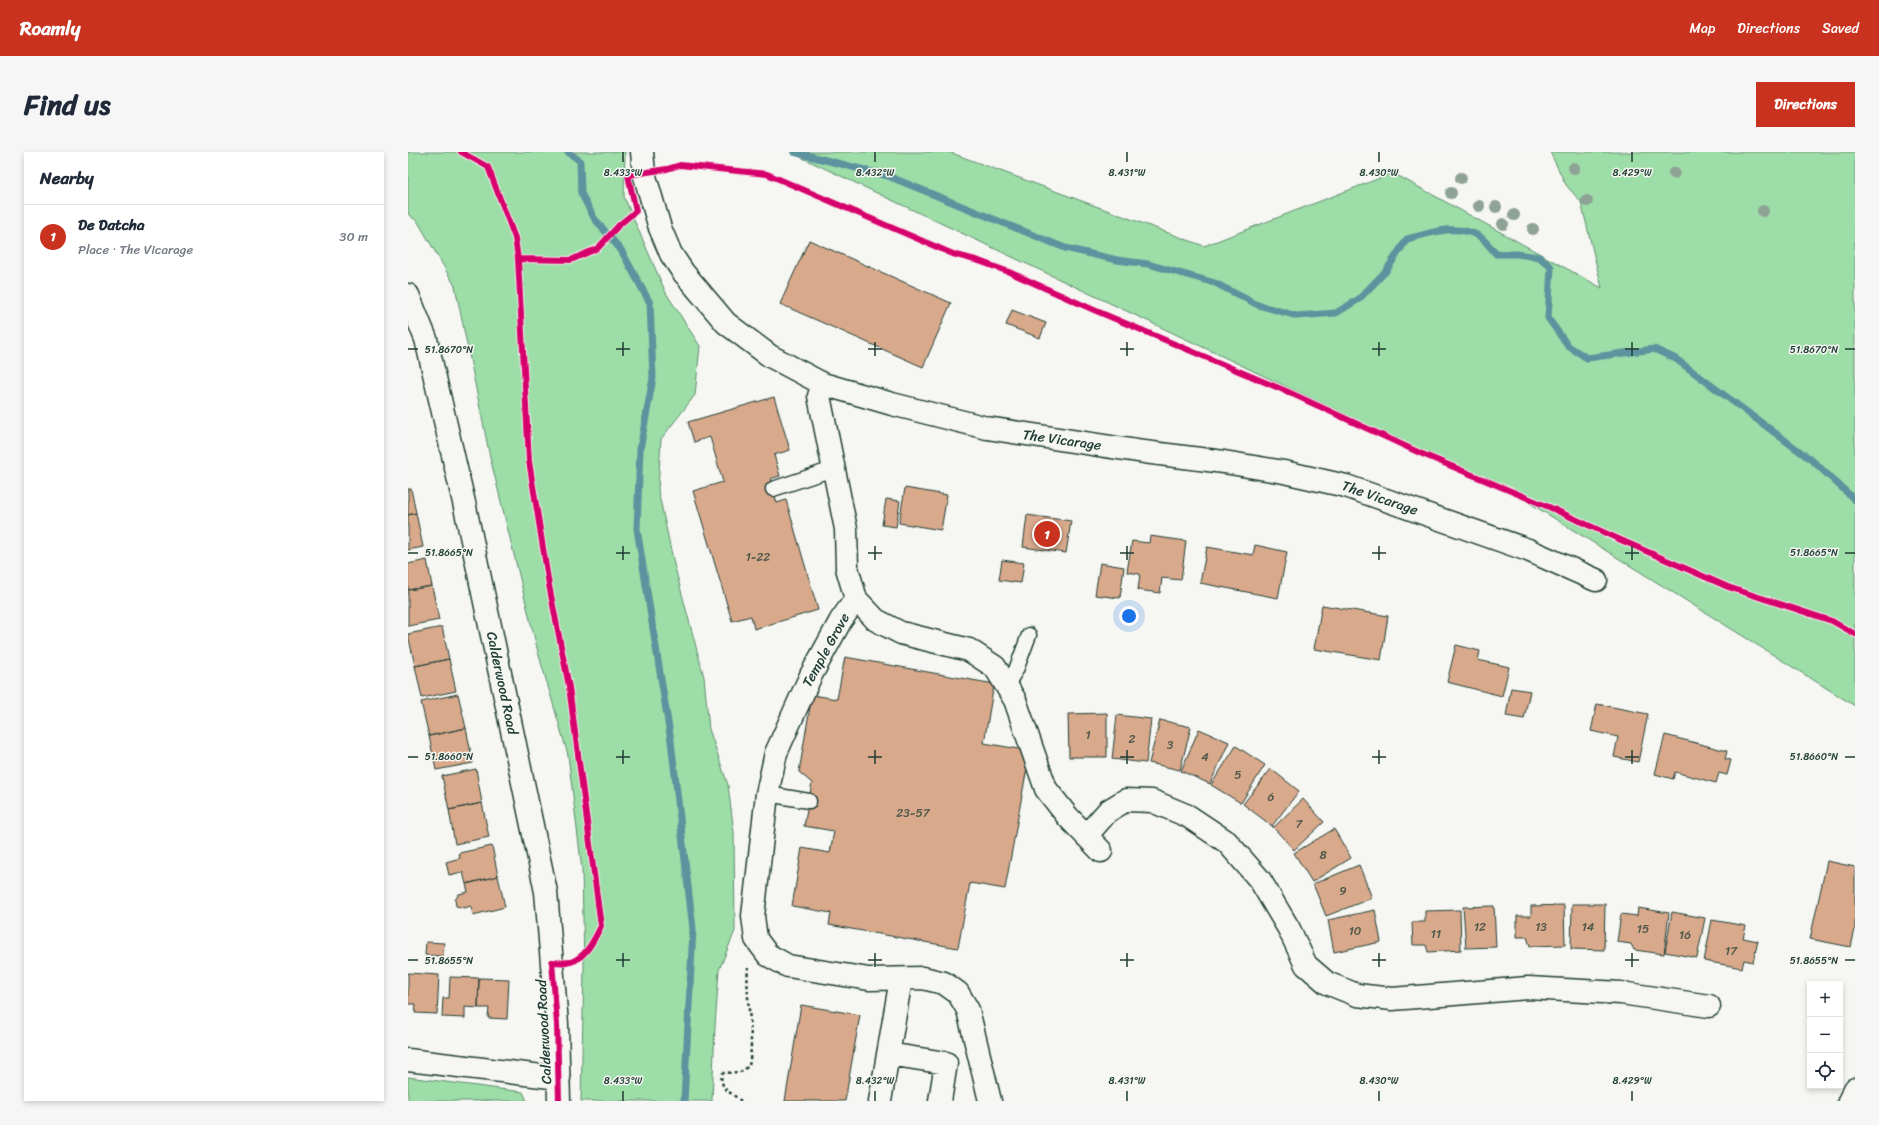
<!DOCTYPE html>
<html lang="en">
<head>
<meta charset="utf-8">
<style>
  :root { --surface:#fff; --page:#f6f6f7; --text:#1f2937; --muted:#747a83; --line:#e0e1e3; --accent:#c8321e }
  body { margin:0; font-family:Sriracha,sans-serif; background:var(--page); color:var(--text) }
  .controls { position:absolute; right:12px; bottom:12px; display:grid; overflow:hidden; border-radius:0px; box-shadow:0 2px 6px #0003 }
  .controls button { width:36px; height:36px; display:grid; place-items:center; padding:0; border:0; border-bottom:1px solid var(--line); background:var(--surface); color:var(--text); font:20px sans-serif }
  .you { position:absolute; left:721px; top:464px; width:14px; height:14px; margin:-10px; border:3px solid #fff; border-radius:50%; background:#1a73e8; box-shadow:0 0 0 6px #1a73e833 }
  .badge { display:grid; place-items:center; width:26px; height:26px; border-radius:50%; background:var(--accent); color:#fff; font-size:13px; font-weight:700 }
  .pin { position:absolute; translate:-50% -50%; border:2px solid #fff; box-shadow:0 1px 4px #0006 }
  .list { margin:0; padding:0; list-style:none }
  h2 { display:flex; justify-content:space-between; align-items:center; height:52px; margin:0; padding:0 16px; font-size:17px }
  h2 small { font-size:13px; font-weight:400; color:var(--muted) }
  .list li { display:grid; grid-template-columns:26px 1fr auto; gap:12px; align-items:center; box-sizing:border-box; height:64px; padding:0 16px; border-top:1px solid var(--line) }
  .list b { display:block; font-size:15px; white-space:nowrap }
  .list p { margin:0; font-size:13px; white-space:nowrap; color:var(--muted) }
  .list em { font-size:13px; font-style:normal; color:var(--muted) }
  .icon { flex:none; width:22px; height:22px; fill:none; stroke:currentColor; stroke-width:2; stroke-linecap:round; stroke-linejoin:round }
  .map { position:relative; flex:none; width:1447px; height:949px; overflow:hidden; border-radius:0px }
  header { display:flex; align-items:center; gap:24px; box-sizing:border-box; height:56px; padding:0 20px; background:var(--accent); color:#fff }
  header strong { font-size:19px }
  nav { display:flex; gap:22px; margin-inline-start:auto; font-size:14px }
  .intro { display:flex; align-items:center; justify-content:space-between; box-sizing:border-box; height:96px; padding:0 24px }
  h1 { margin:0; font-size:28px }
  .button { padding:10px 18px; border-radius:0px; background:var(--accent); color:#fff; font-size:14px; font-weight:700 }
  main { display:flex; gap:24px; padding:0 24px }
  aside { flex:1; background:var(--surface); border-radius:0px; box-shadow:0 2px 6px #0003 }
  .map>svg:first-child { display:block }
  .green { fill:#9ddda7; stroke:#5e8d6e }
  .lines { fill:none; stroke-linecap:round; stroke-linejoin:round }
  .stream { stroke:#5c939e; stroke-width:7 }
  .building { fill:#d9a98b; stroke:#1f3d34 }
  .lane-casing { stroke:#1f3d34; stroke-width:17 }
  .street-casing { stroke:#1f3d34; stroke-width:25 }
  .path { stroke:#1f3d34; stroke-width:2.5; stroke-dasharray:3 3; stroke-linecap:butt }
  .lane { stroke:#f6f6f2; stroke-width:14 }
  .street { stroke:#f6f6f2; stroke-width:22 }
  .cycleway-casing { stroke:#f6f6f2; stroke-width:8 }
  .cycleway { stroke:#d6006c; stroke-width:6 }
  .tree { fill:#8ea296 }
  .ticks { fill:none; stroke:#1f3d34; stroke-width:1.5 }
  .labels { text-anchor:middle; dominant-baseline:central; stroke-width:3; stroke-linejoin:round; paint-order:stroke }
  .number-label { font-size:12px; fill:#4e584a }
  .street-label { font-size:14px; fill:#1f3d34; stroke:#f6f6f2 }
  .ticks-label { font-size:10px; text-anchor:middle; fill:#1f3d34; stroke:#f6f6f2; stroke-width:3; stroke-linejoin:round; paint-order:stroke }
</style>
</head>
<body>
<header>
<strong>Roamly</strong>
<nav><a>Map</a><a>Directions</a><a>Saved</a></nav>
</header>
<div class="intro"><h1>Find us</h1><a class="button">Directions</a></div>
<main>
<aside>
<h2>Nearby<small></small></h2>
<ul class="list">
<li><span class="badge">1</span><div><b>De Datcha</b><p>Place · The Vicarage</p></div><em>30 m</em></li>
</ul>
</aside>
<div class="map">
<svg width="1447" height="949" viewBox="0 0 1447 949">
  <rect width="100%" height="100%" fill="#f6f6f2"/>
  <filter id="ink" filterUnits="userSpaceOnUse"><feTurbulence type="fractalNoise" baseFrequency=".025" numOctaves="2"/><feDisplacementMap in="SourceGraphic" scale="8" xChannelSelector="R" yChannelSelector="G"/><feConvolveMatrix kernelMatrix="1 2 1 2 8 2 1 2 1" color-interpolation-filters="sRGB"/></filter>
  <g filter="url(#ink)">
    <!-- green -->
    <path class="green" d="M0,0H217L216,45L258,141L292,194L287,243L253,287L250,338L266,412L296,525L301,577L320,633L326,681L327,779L311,818L307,874L304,949H173L176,816L174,718L160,603L130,500L82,305L47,134L10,70L0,62Z
      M382,0H541L796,94L985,21L1194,136L1173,50L1158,33L1142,0H1447V554L1112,345Z
      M0,925L115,940L119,949H0Z"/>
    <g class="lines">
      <!-- stream -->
      <path class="stream" d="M160,0L172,9L173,41L186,66L213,98L242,151L245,226L232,297L229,377L263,589L285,777L276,949
        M386,0L480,24L657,96L709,108L740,112L807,131L850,153L889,164L928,161L951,147L978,119L999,87C1023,81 1048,71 1071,84C1077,88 1083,96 1088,102H1109L1131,105L1143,115L1140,166L1160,194L1179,206L1246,197L1268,207L1406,310L1447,348"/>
    </g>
    <!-- building -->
    <path class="building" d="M401,88L543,151L515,215L372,152Z
      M604,158L638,171L632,186L598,173Z
      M366,245L382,298L366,303L372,324L362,327L369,351L378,348L410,458L346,477L343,464L324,469L285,339L315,330L302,285L286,290L280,270Z
      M497,336L539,343L533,378L491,371Z
      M0,337H3L8,361L0,363Z
      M478,347L492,349L488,375L474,373Z
      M8,361L15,395L0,398V363Z
      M619,363L663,369L658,401L615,395Z
      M742,384L778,389L773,428L754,426L752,441L730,438L732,422L719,420L724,389L741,391Z
      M847,393L879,400L870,446L792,431L799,395L845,403Z
      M19,408L24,434L0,438V412Z
      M594,408L616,411L613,431L591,428Z
      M692,411L716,415L712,446L687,443Z
      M24,434L31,468L0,474V438Z
      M914,453L980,464L973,508L906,497Z
      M34,475L41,507L7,514L0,482Z
      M1048,493L1072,499L1070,508L1101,515L1094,544L1039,530Z
      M437,505L586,532L576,591L622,599L597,737L562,731L550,796L421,773L423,761L384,754L394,696L422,701L426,679L396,674L404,631L391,620L404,543L429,547Z
      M41,507L48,539L14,546L7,514Z
      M1103,536L1122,539L1116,567L1098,564Z
      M50,542L58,576L21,584L13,550Z
      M1189,552L1240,562L1230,610L1206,605L1210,585L1183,579Z
      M699,561V605H661L660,562Z
      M709,563L743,567L738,611L704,607Z
      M752,568L783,575L772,618L741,611Z
      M58,576L65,611L28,618L21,584Z
      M791,577L821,590L802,632L773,619Z
      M1257,583L1319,599L1317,607L1323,608L1319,623L1311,621L1308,631L1267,620L1265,627L1247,622Z
      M828,594L857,613L833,651L803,633Z
      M68,617L74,651L41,658L34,624Z
      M863,617L891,639L864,674L835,652Z
      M895,647L916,670L886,698L864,674L866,675Z
      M74,651L81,685L47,692L41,658Z
      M926,677L943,706L904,730L886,701Z
      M84,694L90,724L58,732L55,720L41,723L38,710L52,706L51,701Z
      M1419,709L1447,715V777L1443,795L1402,787Z
      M951,713L964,746L918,764L905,732Z
      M90,724L97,755L65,763L63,754L56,756L48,754L47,748L51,742L60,740L58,732Z
      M1164,752H1197L1196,798L1163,797Z
      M1156,753L1157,793L1122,794L1119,785H1109V764H1123V754Z
      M1086,754L1088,795L1058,796L1055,755Z
      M1230,756L1261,761L1256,802L1226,798L1223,792L1209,790L1213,762L1229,764Z
      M967,758L973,790L926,800L920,768Z
      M1052,758L1053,798L1020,800L1018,793H1005L1004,770H1017V759Z
      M1264,760L1297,766L1289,806L1257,800Z
      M1304,768L1338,774L1335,786L1350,789L1345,810L1336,808L1334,816L1296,809Z
      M18,790L36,791L35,804L17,803Z
      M0,821L31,823L29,862L7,861L8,852H0Z
      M42,825L71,826L70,856L57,855V866L34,865L35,846H41Z
      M71,826L101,827L99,867L80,866L81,856H70Z
      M393,853L452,863L437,949H377Z"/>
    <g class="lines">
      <defs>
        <path id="lane" d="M365,337L425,317
          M598,534L608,518L621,483
          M359,642L401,649"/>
        <path id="street" d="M234,0L236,21L252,76L263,102L275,120L318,171L362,204L415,232L484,252L579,276L736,300L816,310L876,320L938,334L1120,398L1188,428
          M0,143L18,187L57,355L138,740L149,872L151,949
          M415,232L411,244L438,377L439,416L448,447L433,468L403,523L368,601L359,642L345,764L348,787L360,803L380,814L461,827L515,826L536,831L550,841L560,858L582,949
          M448,447L468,468L493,481L561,498L587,515L607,548L638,637L660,665L693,699
          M678,684L700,659L718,648L744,649L780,664L819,690L852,728L881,777L898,813L919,831L949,843L984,847L1120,836L1213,841L1301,854
          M480,902L538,911L532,949
          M0,908L151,926
          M472,949L493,827
          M1441,949L1447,937"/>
      </defs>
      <!-- lane casing -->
      <use href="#lane" class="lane-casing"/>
      <!-- street casing -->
      <use href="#street" class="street-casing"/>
      <!-- path -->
      <path class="path" d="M333,949L316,936L313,928L315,921L332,920L341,914C347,881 337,849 340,816"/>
      <!-- lane -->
      <use href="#lane" class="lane"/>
      <!-- street -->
      <use href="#street" class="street"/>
      <defs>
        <path id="cycleway" d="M53,0L80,15L107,86L110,107L121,309L141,433L161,535L193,774C186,788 178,805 163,810C157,811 150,810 144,810L149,872L151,949
          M110,107L163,108L190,96L211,73L228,59L220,23L259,17L272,13L359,22L545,102L571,109L601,120L686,158L878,239L1012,301L1141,355L1206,385L1320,435L1424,469L1447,482"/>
      </defs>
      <!-- cycleway casing -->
      <use href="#cycleway" class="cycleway-casing"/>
      <!-- cycleway -->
      <use href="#cycleway" class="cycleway"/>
    </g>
    <!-- trees -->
    <g class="tree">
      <circle cx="1166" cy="16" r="6"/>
      <circle cx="1266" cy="21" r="6"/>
      <circle cx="1053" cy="26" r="6"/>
      <circle cx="1043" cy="41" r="6"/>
      <circle cx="1179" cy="49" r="6"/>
      <circle cx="1071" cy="54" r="6"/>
      <circle cx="1088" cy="55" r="6"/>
      <circle cx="1355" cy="59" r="6"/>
      <circle cx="1106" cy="63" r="6"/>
      <circle cx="1095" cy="72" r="6"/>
      <circle cx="1125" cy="77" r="6"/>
    </g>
  </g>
  <!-- ticks -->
  <path class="ticks" d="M215,0V10M467,0V10M719,0V10M971,0V10M1224,0V10M215,190V204M467,190V204M719,190V204M971,190V204M1224,190V204M0,197H10M208,197H222M460,197H474M712,197H726M964,197H978M1217,197H1231M1437,197H1447M215,394V408M467,394V408M719,394V408M971,394V408M1224,394V408M0,401H10M208,401H222M460,401H474M712,401H726M964,401H978M1217,401H1231M1437,401H1447M215,598V612M467,598V612M719,598V612M971,598V612M1224,598V612M0,605H10M208,605H222M460,605H474M712,605H726M964,605H978M1217,605H1231M1437,605H1447M215,801V815M467,801V815M719,801V815M971,801V815M1224,801V815M0,808H10M208,808H222M460,808H474M712,808H726M964,808H978M1217,808H1231M1437,808H1447M215,939V949M467,939V949M719,939V949M971,939V949M1224,939V949"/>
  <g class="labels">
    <!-- number labels -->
    <g class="number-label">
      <text x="350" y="405">1-22</text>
      <text x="680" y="583">1</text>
      <text x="724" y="587">2</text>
      <text x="762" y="593">3</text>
      <text x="797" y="605">4</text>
      <text x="830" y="623">5</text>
      <text x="863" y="645">6</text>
      <text x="505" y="661">23-57</text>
      <text x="891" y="672">7</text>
      <text x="915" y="703">8</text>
      <text x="935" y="739">9</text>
      <text x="1072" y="775">12</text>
      <text x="1133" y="775">13</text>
      <text x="1180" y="775">14</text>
      <text x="1235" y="777">15</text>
      <text x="947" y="779">10</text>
      <text x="1028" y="782">11</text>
      <text x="1277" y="783">16</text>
      <text x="1323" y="799">17</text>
    </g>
    <!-- street labels -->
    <g class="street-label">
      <text transform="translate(654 288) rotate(8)">The Vicarage</text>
      <text transform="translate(972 346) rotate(19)">The Vicarage</text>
      <text transform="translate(418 498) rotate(-61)">Temple Grove</text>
      <text transform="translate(94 531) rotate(78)">Calderwood Road</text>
      <text transform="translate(136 880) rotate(-93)">Calderwood Road</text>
    </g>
  </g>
  <g class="ticks-label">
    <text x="215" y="24">8.433°W</text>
    <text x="467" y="24">8.432°W</text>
    <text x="719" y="24">8.431°W</text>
    <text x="971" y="24">8.430°W</text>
    <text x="1224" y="24">8.429°W</text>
    <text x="41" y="201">51.8670°N</text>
    <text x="1406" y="201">51.8670°N</text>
    <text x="41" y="404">51.8665°N</text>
    <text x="1406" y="404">51.8665°N</text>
    <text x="41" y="608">51.8660°N</text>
    <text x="1406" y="608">51.8660°N</text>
    <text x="41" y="812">51.8655°N</text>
    <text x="1406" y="812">51.8655°N</text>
    <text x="215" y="932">8.433°W</text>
    <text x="467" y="932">8.432°W</text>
    <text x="719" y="932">8.431°W</text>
    <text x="971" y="932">8.430°W</text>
    <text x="1224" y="932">8.429°W</text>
  </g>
</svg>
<div class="controls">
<button>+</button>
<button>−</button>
<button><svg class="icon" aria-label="locate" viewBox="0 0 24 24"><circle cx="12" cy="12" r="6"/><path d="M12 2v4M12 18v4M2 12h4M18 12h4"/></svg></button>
</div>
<div class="you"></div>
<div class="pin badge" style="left:639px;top:382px">1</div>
</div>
</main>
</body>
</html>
